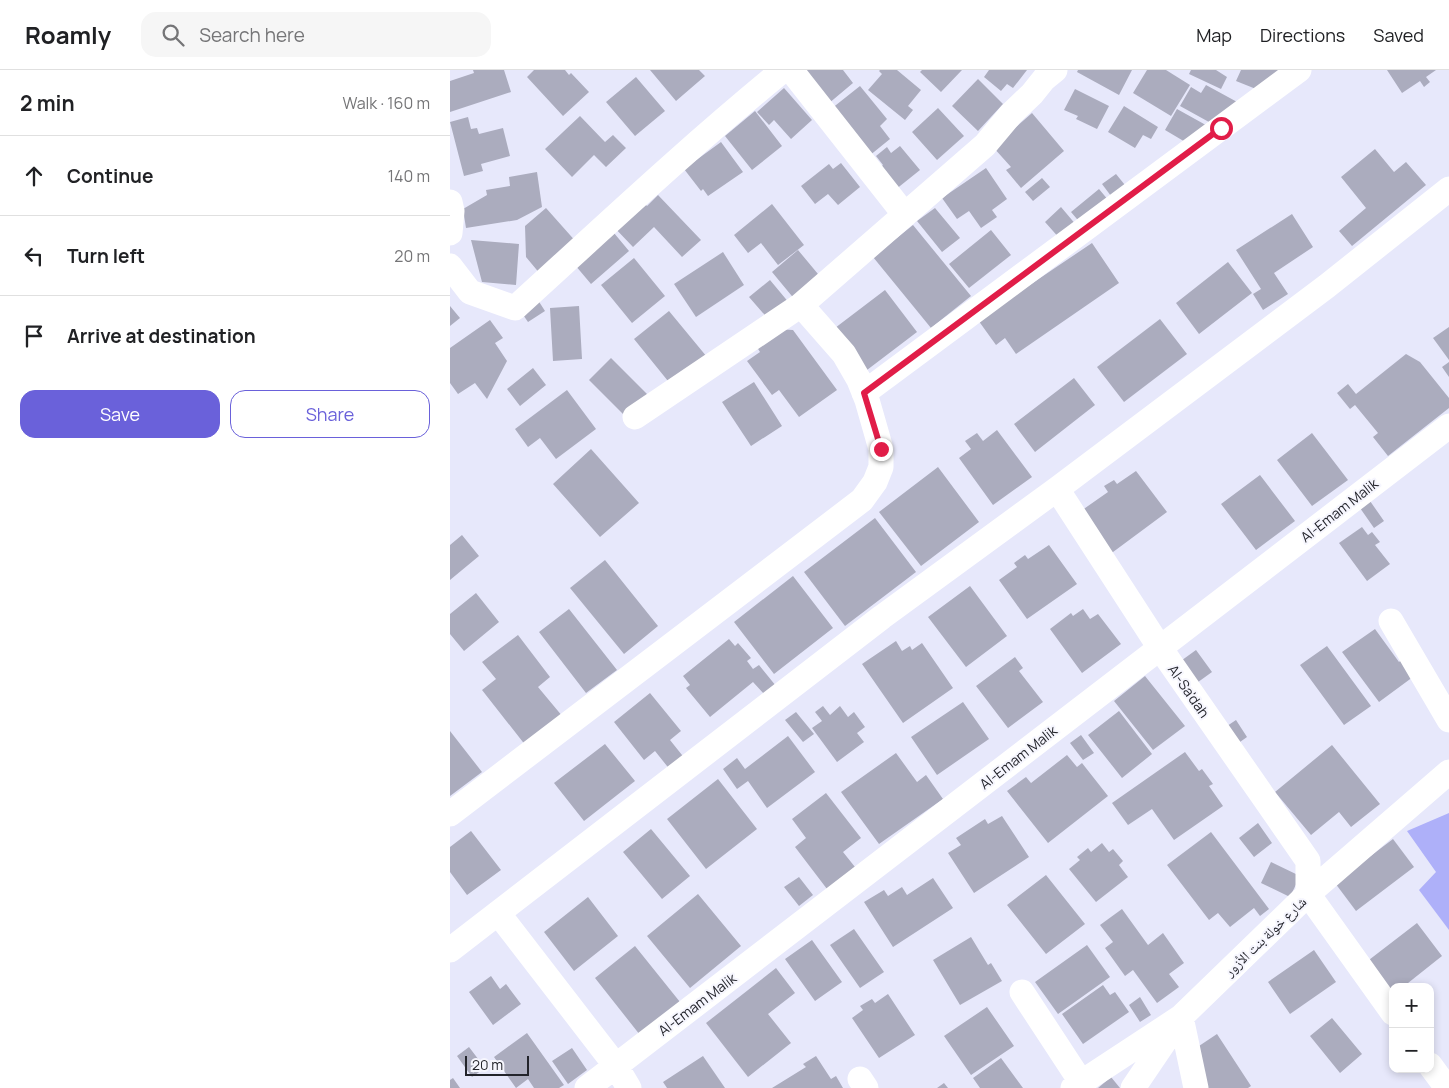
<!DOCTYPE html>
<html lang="en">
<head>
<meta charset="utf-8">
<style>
  :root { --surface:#fff; --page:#f6f6f6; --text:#202124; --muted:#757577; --line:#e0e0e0; --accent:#6a61da }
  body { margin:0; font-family:Manrope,"Noto Naskh Arabic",sans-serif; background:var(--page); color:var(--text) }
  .controls { position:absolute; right:15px; bottom:15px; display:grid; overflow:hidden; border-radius:10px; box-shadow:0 2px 8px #0003 }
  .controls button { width:45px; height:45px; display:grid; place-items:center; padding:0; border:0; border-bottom:1px solid var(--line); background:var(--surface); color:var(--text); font:25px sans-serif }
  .scale { position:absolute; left:15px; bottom:12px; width:64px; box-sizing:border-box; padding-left:5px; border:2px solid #23242b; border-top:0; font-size:14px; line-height:18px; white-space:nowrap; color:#23242b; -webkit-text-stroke:4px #f6f6fe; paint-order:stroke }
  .stop { position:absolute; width:15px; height:15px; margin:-11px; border:4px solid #e11d48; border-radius:50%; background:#fff }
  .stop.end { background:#e11d48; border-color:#fff; box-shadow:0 1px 5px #0008 }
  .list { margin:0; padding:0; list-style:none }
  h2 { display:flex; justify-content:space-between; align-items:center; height:65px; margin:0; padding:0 20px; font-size:21px }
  h2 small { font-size:16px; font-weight:400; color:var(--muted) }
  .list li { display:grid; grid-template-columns:32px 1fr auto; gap:15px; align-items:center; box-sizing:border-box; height:80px; padding:0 20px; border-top:1px solid var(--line) }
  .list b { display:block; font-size:19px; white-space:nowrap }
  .list em { font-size:16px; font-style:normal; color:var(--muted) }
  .actions { display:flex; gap:10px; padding:15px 20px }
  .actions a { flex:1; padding:11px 0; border:1px solid var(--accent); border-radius:15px; text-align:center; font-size:18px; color:var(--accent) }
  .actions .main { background:var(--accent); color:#fff }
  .icon { flex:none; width:28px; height:28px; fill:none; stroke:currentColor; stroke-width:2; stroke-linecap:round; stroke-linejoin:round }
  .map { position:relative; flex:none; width:999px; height:1018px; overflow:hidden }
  header { display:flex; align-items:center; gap:30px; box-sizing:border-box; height:70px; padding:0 25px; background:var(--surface); border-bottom:1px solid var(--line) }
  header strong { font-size:24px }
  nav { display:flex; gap:28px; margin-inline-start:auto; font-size:18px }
  .search { width:350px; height:45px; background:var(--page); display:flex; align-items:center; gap:12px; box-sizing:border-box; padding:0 18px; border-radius:15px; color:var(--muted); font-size:19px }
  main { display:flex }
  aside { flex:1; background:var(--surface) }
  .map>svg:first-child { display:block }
  .green { fill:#aeb0f9 }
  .building { fill:#abacbe }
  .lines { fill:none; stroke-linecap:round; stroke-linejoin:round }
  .street { stroke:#fff; stroke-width:25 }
  .route { stroke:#e11d48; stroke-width:6 }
  .labels { text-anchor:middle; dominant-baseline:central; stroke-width:4; stroke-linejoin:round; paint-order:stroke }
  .street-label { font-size:14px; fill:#23242b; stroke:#f6f6fe }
</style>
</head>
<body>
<header>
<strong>Roamly</strong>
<div class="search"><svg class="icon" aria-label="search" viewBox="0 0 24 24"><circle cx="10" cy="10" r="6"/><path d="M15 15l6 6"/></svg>Search here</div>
<nav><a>Map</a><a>Directions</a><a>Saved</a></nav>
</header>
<main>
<aside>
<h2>2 min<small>Walk · 160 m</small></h2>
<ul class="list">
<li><svg class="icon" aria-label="ahead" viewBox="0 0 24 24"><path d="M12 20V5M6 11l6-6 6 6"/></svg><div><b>Continue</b></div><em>140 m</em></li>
<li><svg class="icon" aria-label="left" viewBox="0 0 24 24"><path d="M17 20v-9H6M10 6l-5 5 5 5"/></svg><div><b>Turn left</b></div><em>20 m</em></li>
<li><svg class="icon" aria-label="arrive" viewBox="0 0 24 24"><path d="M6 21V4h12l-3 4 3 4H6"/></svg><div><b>Arrive at destination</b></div></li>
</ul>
<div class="actions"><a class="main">Save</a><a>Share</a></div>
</aside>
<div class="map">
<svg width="999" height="1018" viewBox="0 0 999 1018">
  <rect width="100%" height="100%" fill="#e7e8fb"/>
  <!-- green -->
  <path class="green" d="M999,743V860L969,820L986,802L957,761Z"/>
  <!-- building -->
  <path class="building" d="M23,0H54L61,22L0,42V11L24,3Z
    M84,0H115L119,5L121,3L139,22L113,46L77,7Z
    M200,0H249L255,6L226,31Z
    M352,0H393L403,13L378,34Z
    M430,0H447L471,20L458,36L463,40L455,50L418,20L432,4L429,1Z
    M472,0H512L491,22L470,2Z
    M539,0H577L563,18L557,14L551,21L534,7Z
    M628,0H682L669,25L627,2Z
    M697,0H716L740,15L721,46L683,23Z
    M741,0H766L777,7L771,19L739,4Z
    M791,0H836L811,21L786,11Z
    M937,0H986L976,7L980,12L974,17L970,11L952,23Z
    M186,7L215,41L185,66L156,32Z
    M528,9L553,34L528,61L502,36Z
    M756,15L789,33L768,57L730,36L741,17L751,23Z
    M410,16L437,49L430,56L440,69L419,86L381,39Z
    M334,18L362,50L341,69L324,50L319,55L307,42Z
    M625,19L659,36L647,59L626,49L628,46L614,40Z
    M674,36L708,57L701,69L693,65L685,78L658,62Z
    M488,38L514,66L487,90L462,62Z
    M727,39L763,59L742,76L715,60Z
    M305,41L332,76L302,100L275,66Z
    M582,43L614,81L571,118L556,100L561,97L543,77Z
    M130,46L155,72L163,65L176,78L156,97L144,85L122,107L95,79Z
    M18,47L21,59L27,58L29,64L53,58L60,86L31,94L33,101L14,106L0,52Z
    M271,72L293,102L258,126L253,119L251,121L234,99Z
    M450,76L470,100L445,120L428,99L433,95L426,86L437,77L441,83Z
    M925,79L944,102L956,92L976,115L902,176L889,161L916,138L891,107Z
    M391,93L410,117L388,135L378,124L365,134L351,116L379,94L383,99Z
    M536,98L557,129L542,140L547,147L531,158L519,141L507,149L492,128Z
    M87,102L92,137L67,150L16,158L13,139L37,125L36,120L60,116L59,107Z
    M666,104L679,120L664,130L652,114Z
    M592,108L600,117L583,131L575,122Z
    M649,119L659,131L632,155L621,142Z
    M208,125L251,170L232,187L204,157L183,177L161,154L189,128L197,136Z
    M322,134L354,175L328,195L311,173L298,183L284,165Z
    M611,137L627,156L611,170L595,152Z
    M96,138L128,174L91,205L76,187L75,156Z
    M485,138L510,168L492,182L467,151Z
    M842,144L863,177L824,203L838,224L813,240L803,224L811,219L786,180Z
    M463,155L521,226L481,258L423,187Z
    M541,160L561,185L519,218L499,194Z
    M164,163L179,181L141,214L125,195Z
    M21,170L69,174L66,215L32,212Z
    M642,173L669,213L566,284L555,268L546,275L528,250Z
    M348,180L373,210L346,231L322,202Z
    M273,182L294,215L246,247L224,214Z
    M184,188L215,226L182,253L151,215Z
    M778,192L802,223L749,264L726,233Z
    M320,210L340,234L320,251L299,227Z
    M435,220L467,262L417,300L385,258Z
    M86,227L95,241L78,252L69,239Z
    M0,236L10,248L0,256Z
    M129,236L132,289L103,291L100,238Z
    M219,241L257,287L222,316L184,269Z
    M710,249L737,284L674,332L647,297Z
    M40,250L53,268L45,273L57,291L37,329L25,313L8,324L0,313V278Z
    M999,257V290L983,268Z
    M326,259L343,260L387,320L349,347L329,320L322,325L297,291L310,282L305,274Z
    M956,284L970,292L999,328V338L938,386L923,367L928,363L905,335L900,339L887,323L898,314L906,324Z
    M161,288L198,325L176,347L139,310Z
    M999,292V307L992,297Z
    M83,298L96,315L70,336L57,319Z
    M624,308L645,335L585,382L564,354Z
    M304,312L332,356L301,376L272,332Z
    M117,320L146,359L106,389L90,368L78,377L65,359Z
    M547,360L582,407L543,435L509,388L521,379L515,371L527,363L533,371Z
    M862,363L898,410L862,436L827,390Z
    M141,379L189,433L150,467L103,414Z
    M488,397L529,452L471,496L429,442Z
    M686,401L717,442L659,485L628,443L658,422L654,416L664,410L667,414Z
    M810,405L845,451L806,480L771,434Z
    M920,431L934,451L924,458L910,438Z
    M425,448L466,502L395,556L354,502Z
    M912,457L918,465L922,462L930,472L925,475L940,494L917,511L889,473Z
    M12,465L29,486L0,510V475Z
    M599,475L627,514L577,549L549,510L567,497L564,493L575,485L578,489Z
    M155,490L208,556L174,584L120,518Z
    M343,506L383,558L324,604L284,552Z
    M520,516L557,566L516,597L478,547Z
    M26,523L49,552L14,581L0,564V544Z
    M119,539L167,600L136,623L89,562Z
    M633,539L640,549L648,544L671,574L632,603L600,559L621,543L623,546Z
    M925,559L949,592L955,587L967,604L929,632L892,582Z
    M68,565L100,607L88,617L113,647L76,676L32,620L46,609L32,592Z
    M279,569L285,576L288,573L301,588L297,591L303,599L309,595L326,616L315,625L303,612L260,647L236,618L240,615L233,606Z
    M446,571L452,581L460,576L462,580L472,573L503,618L453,653L412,594Z
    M877,576L921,636L894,655L850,595Z
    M746,580L762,602L744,615L728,593Z
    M565,587L573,598L569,601L593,632L558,658L526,616Z
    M695,606L735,656L703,680L664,631Z
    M200,623L231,661L220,670L236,690L221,701L205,681L194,690L164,652Z
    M513,632L539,669L487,705L461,667Z
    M373,636L380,645L390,636L398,647L404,642L415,657L407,663L414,672L387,692L362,658L372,651L365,642Z
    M669,641L702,684L672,708L638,665Z
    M346,642L364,664L353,672L335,650Z
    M786,650L797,667L783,677L771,660Z
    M0,661L32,702L0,726Z
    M631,665L644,683L633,690L620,673Z
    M338,666L365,702L317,738L298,711L287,719L273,699L287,688L295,699Z
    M155,674L185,711L134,751L104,713Z
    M882,675L930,734L901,757L889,742L861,765L825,722Z
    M735,682L749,701L752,699L763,714L759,716L773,736L724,770L702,739L678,755L662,733Z
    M446,683L467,712L476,705L493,729L429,774L391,722Z
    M617,685L627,697L632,693L658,726L598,773L557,721L576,707L581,713Z
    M268,709L307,759L256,799L217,749Z
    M376,723L411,768L393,782L405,797L377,819L345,777L356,768L342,749Z
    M552,746L579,787L524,823L498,783L511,775L506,768L535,749L538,754Z
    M808,753L822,773L804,787L789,768Z
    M201,759L240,806L212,829L173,782Z
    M21,761L51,800L17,825L0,802V777Z
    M761,762L819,839L810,846L804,838L780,857L768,843L759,850L717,795Z
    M943,769L964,797L906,841L885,813Z
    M652,773L659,782L663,779L673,791L669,795L678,807L646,832L619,799L630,790L627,787L638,778L641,782Z
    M821,792L850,806L840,827L811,813Z
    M596,805L635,854L596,884L557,835Z
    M349,807L363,825L349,836L334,817Z
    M483,808L503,838L443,877L414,832L434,820L438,826L452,817L457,825Z
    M248,824L291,876L240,918L197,866Z
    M138,827L168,866L124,901L94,862Z
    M672,839L698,875L713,863L734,893L719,904L729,917L707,933L683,900L675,906L655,878L663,872L650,855Z
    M967,853L992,886L953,917H943V924L915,893Z
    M404,859L434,902L410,918L380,875Z
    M521,867L538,895L541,893L552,911L510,935L483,890Z
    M362,870L392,912L365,931L335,889Z
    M637,875L660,907L608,944L585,912Z
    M185,876L230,932L190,965L145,908Z
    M864,880L886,912L840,944L818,912Z
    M326,898L345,923L318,944L341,973L298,1007L256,953Z
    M41,906L50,919L56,914L71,934L43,955L19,922Z
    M653,915L660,925L665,922L679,942L633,974L612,944Z
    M438,924L465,965L429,988L402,948L413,940L410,936L422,929L425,933Z
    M690,927L701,945L690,952L679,935Z
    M537,937L564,976L521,1005L494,966Z
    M882,948L912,984L890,1003L860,966Z
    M77,963L114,1015L109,1018H84L78,1009L66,1018L44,987Z
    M767,964L801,1016L798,1018H755L743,980Z
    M19,977L35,998L22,1007L7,986Z
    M122,978L137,1000L118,1014L102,991Z
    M253,986L275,1018H217L213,1012Z
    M366,986L381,1009L386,1006L393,1018H322L356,997L353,994Z
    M551,988L573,1018H530L523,1008Z
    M661,1007L670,1018H648Z
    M3,1008L10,1018H0V1010Z
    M494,1013L498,1018H487Z"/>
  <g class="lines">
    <!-- street -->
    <path class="street" d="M341,0L455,145
      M0,132L2,141L0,163
      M0,196L20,222L65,238C154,157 240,76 333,0
      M414,323L849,0
      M185,347L351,235L535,75L561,44L582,24L594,9L605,0
      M607,419L710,578L858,791V824L943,943
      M941,551L999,650
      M0,744L412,430L425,412L431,397V379L417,330L409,310L394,284L351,235
      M48,843L166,996L179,1018
      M0,880L432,547L607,419L877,216L999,119
      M572,922L631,1012
      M731,947L746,1018
      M980,995L997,1018
      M410,1009L416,1018
      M137,1018L999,356
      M623,1018L731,947L858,824L999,702
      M683,1018L725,956"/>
  </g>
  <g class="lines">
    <!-- route -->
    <path class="route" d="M431,379L414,323L771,58"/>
  </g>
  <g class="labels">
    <!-- street labels -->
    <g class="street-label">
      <text transform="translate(889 440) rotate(-38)">Al-Emam Malik</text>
      <text transform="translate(739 621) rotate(55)">Al-Sa'dah</text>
      <text transform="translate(568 687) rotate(-38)">Al-Emam Malik</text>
      <text transform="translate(815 866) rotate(-44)">شارع خولة بنت الأزور</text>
      <text transform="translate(247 934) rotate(-37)">Al-Emam Malik</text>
    </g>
  </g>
</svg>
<div class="controls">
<button>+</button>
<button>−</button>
</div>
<div class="scale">20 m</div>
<div class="stop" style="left:771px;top:58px"></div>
<div class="stop end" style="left:431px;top:379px"></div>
</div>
</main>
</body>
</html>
